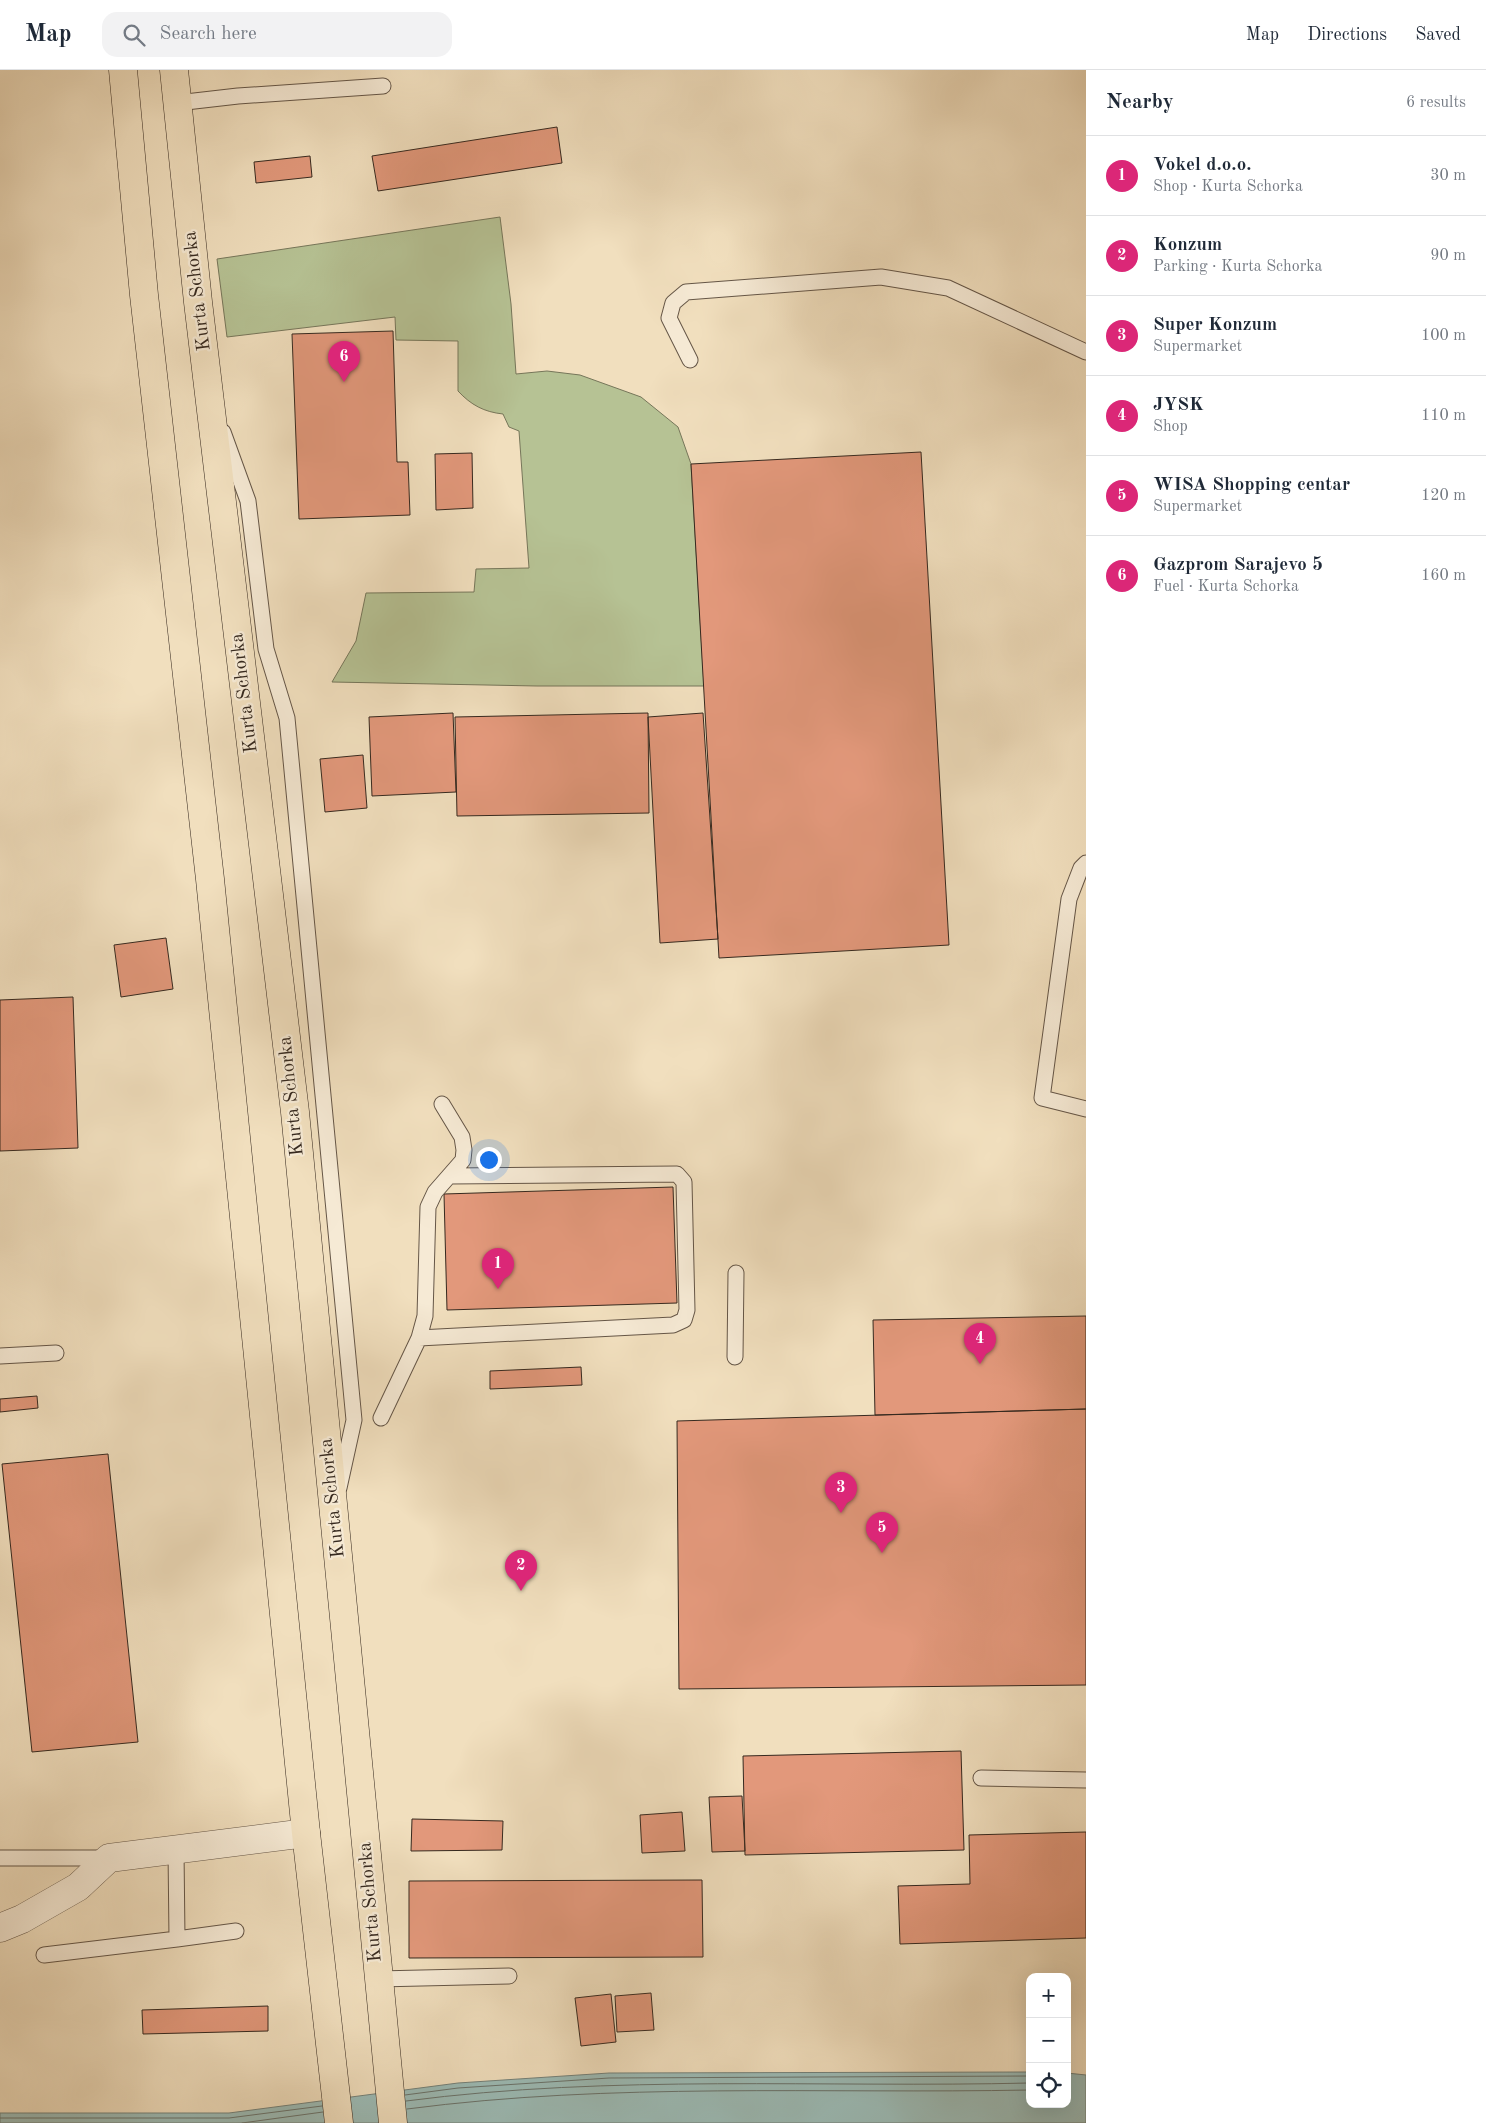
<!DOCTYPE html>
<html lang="en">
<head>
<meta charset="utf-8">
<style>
  :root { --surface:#fff; --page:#f2f2f3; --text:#1f2937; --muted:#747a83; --line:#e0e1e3; --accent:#db2777 }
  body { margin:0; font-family:"Old Standard TT",serif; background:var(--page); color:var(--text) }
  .controls { position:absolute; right:15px; bottom:15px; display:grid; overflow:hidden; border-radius:10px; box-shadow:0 5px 20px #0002 }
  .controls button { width:45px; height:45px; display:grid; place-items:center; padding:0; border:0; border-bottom:1px solid var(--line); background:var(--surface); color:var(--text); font:25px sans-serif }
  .you { position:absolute; left:488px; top:1089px; width:18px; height:18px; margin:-12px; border:4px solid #fff; border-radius:50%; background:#1a73e8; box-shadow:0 0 0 8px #1a73e833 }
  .badge { display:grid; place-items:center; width:32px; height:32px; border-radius:50%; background:var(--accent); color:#fff; font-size:16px; font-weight:700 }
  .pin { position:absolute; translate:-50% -41px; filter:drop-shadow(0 1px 2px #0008) }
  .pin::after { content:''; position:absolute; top:26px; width:18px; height:15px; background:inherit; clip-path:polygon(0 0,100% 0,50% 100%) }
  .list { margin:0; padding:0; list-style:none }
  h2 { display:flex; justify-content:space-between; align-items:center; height:65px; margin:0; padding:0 20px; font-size:21px }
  h2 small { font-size:16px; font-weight:400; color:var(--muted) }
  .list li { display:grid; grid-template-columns:32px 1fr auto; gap:15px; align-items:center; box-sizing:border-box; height:80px; padding:0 20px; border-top:1px solid var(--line) }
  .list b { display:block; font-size:19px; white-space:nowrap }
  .list p { margin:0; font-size:16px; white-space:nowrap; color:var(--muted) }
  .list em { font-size:16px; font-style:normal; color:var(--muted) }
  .icon { flex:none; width:28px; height:28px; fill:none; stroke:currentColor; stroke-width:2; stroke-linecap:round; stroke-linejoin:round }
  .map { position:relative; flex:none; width:1086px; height:2053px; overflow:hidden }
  header { display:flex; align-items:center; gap:30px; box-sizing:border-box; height:70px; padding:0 25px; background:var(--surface); border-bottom:1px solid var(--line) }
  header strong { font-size:24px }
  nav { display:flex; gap:28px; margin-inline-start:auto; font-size:18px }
  .search { width:350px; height:45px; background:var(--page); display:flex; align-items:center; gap:12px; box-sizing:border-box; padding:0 18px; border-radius:15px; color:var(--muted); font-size:19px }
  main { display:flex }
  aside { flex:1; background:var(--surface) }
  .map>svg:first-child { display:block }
  .green { fill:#b6c294; stroke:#76765a }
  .water { fill:#9cbcb7; stroke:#73817a }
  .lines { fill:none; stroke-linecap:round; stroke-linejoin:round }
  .shore { stroke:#69726b; stroke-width:1 }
  .building { fill:#e2987b; stroke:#36291f }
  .service-casing { stroke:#655647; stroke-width:17 }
  .minor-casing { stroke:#655647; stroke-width:29 }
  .primary-casing { stroke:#36291f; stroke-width:29 }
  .service { stroke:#f6ead5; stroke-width:15 }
  .minor { stroke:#f6ead5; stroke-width:28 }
  .primary { stroke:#f1dfbe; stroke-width:28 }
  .labels { text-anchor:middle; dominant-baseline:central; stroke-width:4.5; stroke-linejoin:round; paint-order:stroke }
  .street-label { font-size:19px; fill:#36291f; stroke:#f6ead5 }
</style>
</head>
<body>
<header>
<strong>Map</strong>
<div class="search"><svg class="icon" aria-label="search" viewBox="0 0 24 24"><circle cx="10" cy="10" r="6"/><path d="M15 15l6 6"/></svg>Search here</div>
<nav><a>Map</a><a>Directions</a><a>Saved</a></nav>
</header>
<main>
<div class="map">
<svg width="1086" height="2053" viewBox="0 0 1086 2053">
  <rect width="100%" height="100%" fill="#f1dfbe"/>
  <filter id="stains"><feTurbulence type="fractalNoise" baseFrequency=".004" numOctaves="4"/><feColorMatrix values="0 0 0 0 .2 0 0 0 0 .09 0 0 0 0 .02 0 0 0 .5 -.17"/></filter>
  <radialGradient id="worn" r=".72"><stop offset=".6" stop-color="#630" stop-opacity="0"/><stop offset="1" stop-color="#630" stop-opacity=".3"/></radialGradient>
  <!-- green -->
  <path class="green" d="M500,147L511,234L516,304L547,301L580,305L641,327L678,357L691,394L704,616H537L332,612L356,571L366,523L474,522L476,499L529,498L519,361L509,357L503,344C484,342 471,335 458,321V271L396,270L395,247L227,267L217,189Z"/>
  <!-- water -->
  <path class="water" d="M1030,2002V2034H1067V2003L1086,2005V2053H0V2043H229L458,2013L609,2003Z"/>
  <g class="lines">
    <!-- shore -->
    <path class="shore" d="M405,2025L458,2018L609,2008L1030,2006
      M406,2031C613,2004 822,2018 1030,2013
      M407,2039C613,2012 822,2024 1030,2020
      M0,2048H229L322,2036
      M242,2053L323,2042"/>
  </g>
  <!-- building -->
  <path class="building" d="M557,57L562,93L378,121L372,86Z
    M310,86L312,107L256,113L254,92Z
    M393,261L397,392H408L410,445L299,449L292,264Z
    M921,382L949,875L719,888L691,394Z
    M472,383L473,438L436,440L435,384Z
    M453,643L456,722L372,726L369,647Z
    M648,643L649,743L457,746L455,647Z
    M703,643L718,869L660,873L648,647Z
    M363,685L367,738L325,742L320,689Z
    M166,868L173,919L121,927L114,875Z
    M73,927L78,1078L0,1081V930Z
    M673,1117L677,1233L447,1240L444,1124Z
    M1086,1246V1339L875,1345L873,1250Z
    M581,1297L582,1315L490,1319V1301Z
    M37,1326L38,1338L0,1342V1329Z
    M1086,1339V1615L679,1619L677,1351Z
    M108,1384L138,1672L32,1682L2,1394Z
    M961,1681L964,1780L745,1785L743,1686Z
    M742,1726L745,1781L712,1782L709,1727Z
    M682,1742L685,1781L642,1783L640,1745Z
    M412,1749L503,1751L502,1780L411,1781Z
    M1086,1762V1868L900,1874L898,1816L970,1814L969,1765Z
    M702,1810L703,1887L409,1888V1811Z
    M651,1923L654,1960L617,1962L615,1926Z
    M611,1924L616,1972L581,1976L575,1928Z
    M268,1936V1961L143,1964L142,1940Z"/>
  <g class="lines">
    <defs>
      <path id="service" d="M177,33L238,26L383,16
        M690,290L669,248L673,233L686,222L881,207L948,218L1086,282
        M223,362L248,431L266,579L287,648L354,1350L339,1418
        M1086,793L1081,798L1069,829L1042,1028L1086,1039
        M419,1268L673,1255L684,1250L687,1240L684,1112L677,1104L449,1106
        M0,1286L56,1283
        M735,1287L736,1203
        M381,1348L419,1268L425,1246L428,1137L435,1122L463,1090L464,1080L462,1067L442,1034
        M981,1708L1086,1710
        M0,1788H109
        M177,1869L236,1861
        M44,1885L177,1869L176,1780
        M378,1909L509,1906"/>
      <path id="minor" d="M0,1858L22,1849L78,1817L109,1788L306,1763"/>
      <path id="primary" d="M123,0L144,225L210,809L306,1763L339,2053
        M174,0L198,232L295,1042L393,2053"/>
    </defs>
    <!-- service casing -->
    <use href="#service" class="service-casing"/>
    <!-- minor casing -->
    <use href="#minor" class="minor-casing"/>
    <!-- primary casing -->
    <use href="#primary" class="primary-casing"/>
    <!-- service -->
    <use href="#service" class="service"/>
    <!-- minor -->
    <use href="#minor" class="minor"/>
    <!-- primary -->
    <use href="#primary" class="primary"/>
  </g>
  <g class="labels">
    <!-- street labels -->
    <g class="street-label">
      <text transform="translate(198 221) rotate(-97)">Kurta Schorka</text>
      <text transform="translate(245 623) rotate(-97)">Kurta Schorka</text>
      <text transform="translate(292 1026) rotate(-96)">Kurta Schorka</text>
      <text transform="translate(333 1428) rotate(-96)">Kurta Schorka</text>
      <text transform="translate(371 1832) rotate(-95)">Kurta Schorka</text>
    </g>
  </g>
  <rect width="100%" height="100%" filter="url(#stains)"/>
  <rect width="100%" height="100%" fill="url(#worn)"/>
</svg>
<div class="controls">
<button>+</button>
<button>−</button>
<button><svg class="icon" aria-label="locate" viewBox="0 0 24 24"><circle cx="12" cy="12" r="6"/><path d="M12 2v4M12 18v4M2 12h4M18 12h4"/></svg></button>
</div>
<div class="you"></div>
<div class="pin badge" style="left:498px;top:1219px">1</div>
<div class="pin badge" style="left:521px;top:1521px">2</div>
<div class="pin badge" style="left:841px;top:1443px">3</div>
<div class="pin badge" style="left:980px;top:1294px">4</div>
<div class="pin badge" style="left:882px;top:1483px">5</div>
<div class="pin badge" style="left:344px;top:312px">6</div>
</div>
<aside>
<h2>Nearby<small>6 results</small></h2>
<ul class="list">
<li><span class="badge">1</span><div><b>Vokel d.o.o.</b><p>Shop · Kurta Schorka</p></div><em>30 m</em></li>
<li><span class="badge">2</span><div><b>Konzum</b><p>Parking · Kurta Schorka</p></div><em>90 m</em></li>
<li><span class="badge">3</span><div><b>Super Konzum</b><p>Supermarket</p></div><em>100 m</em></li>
<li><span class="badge">4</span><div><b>JYSK</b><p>Shop</p></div><em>110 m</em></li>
<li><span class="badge">5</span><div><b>WISA Shopping centar</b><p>Supermarket</p></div><em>120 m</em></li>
<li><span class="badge">6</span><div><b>Gazprom Sarajevo 5</b><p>Fuel · Kurta Schorka</p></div><em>160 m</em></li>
</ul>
</aside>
</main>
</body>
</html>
